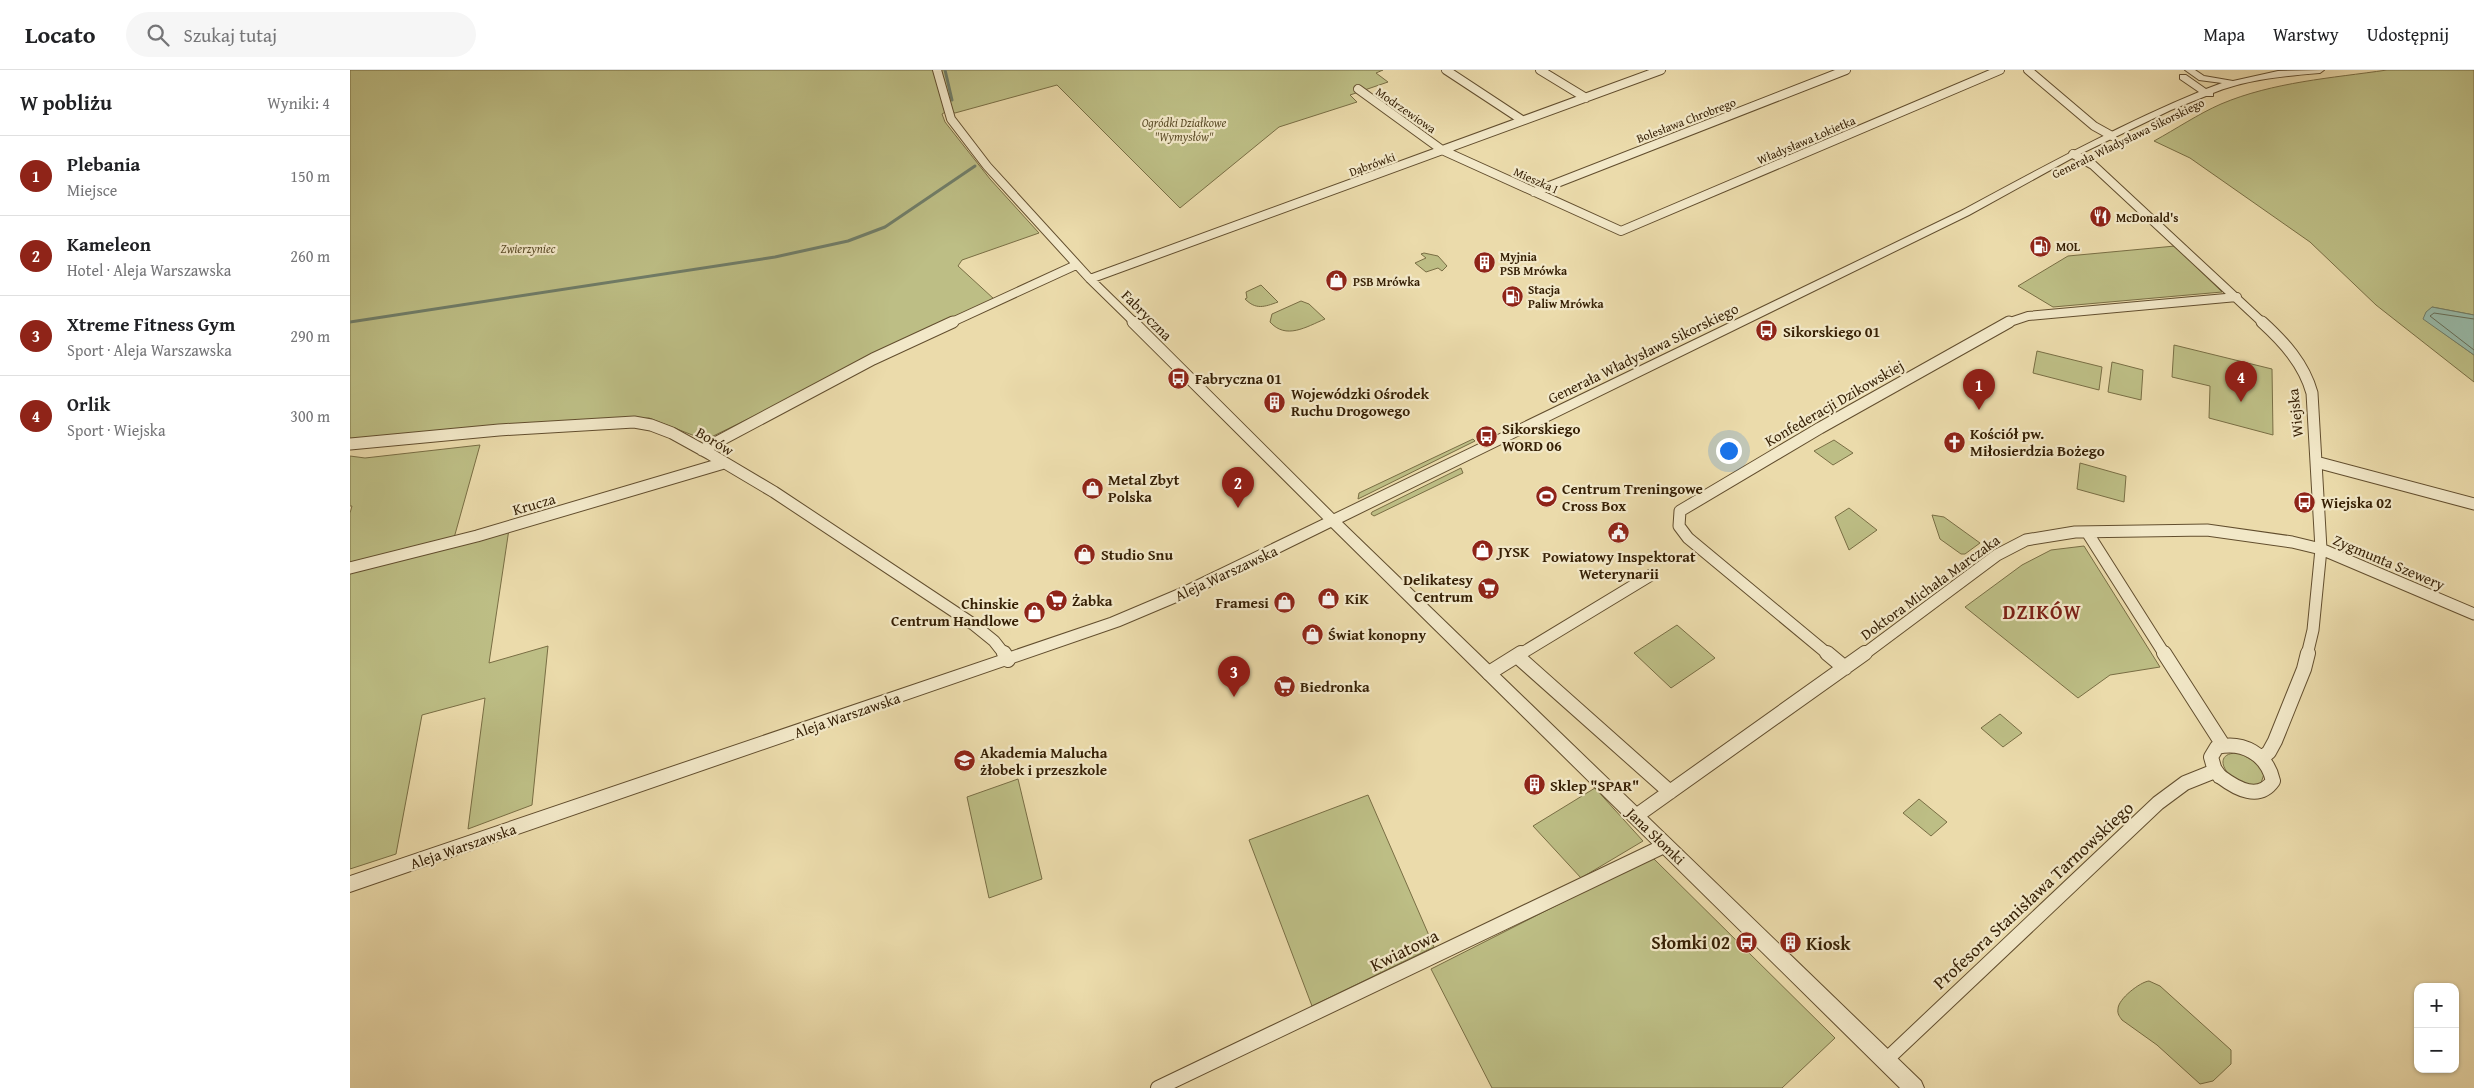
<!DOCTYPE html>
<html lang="pl">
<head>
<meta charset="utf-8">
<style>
  :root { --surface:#fff; --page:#f6f6f6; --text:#202124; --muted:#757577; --line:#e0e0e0; --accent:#8f2418 }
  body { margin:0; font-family:"Gentium Book Plus",serif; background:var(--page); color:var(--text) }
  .controls { position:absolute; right:15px; bottom:15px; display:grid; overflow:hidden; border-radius:10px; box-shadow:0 1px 4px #0004 }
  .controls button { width:45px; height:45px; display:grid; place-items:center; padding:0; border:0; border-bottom:1px solid var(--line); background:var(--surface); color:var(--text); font:25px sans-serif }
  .you { position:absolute; left:1378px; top:380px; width:18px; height:18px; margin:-12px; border:4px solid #fff; border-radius:50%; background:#1a73e8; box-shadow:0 0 0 8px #1a73e833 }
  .badge { display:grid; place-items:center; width:32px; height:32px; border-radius:50%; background:var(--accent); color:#fff; font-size:16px; font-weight:700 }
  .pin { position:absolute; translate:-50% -41px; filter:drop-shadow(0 1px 2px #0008) }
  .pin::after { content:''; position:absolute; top:26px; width:18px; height:15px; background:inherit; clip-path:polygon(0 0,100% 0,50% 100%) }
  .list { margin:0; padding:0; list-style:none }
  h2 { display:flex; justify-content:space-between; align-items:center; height:65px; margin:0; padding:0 20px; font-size:21px }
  h2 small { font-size:16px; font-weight:400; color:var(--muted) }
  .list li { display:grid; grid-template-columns:32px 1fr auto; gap:15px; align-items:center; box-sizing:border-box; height:80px; padding:0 20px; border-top:1px solid var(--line) }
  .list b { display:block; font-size:19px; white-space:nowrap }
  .list p { margin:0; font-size:16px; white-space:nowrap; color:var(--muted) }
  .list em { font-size:16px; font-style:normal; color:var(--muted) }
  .icon { flex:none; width:28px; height:28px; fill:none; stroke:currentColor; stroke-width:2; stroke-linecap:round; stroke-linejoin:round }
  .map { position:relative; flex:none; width:2124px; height:1018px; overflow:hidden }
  header { display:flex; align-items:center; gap:30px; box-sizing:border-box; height:70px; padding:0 25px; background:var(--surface); border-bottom:1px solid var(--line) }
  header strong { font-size:24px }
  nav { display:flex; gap:28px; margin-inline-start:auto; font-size:18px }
  .search { width:350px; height:45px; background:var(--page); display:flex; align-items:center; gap:12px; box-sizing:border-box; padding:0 18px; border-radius:28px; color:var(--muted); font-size:19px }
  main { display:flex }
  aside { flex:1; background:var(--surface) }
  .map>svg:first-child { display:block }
  .green { fill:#bdbe85; stroke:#796e44 }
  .water { fill:#98bbaa; stroke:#707d68 }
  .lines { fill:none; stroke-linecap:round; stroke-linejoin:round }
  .shore { stroke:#666d57; stroke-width:1 }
  .stream { stroke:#707d68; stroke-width:3 }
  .minor-far2-casing { stroke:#624e2e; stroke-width:10 }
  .minor-far1-casing { stroke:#624e2e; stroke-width:13 }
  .minor-casing { stroke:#624e2e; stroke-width:16 }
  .tertiary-casing { stroke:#624e2e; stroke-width:2 }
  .minor-far2 { stroke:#f2e8c8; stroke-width:8 }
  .minor-far1 { stroke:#f2e8c8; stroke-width:11 }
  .minor { stroke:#f2e8c8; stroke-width:14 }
  .tertiary { fill:#f2e8c8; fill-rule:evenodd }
  .labels { text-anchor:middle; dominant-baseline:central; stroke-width:4.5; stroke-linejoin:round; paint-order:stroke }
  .far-street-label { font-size:12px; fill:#351f04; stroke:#f2e8c8 }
  .far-park-label { font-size:12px; font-style:italic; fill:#5e4f2b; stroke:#f2e8c8 }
  .far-poi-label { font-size:12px; font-weight:bold; fill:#351f04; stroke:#f2e8c8; text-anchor:start }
  .street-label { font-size:15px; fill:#351f04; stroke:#f2e8c8 }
  .poi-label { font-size:15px; font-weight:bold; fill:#351f04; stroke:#f2e8c8; text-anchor:start }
  .near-street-label { font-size:18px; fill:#351f04; stroke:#f2e8c8 }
  .near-poi-label { font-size:18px; font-weight:bold; fill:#351f04; stroke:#f2e8c8; text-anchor:end }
  .district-label { font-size:20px; font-weight:bold; letter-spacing:1px; fill:#7a1f14; stroke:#f2e8c8 }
</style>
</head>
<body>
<header>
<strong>Locato</strong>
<div class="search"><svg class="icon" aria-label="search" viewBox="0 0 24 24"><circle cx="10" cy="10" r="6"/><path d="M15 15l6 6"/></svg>Szukaj tutaj</div>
<nav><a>Mapa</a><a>Warstwy</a><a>Udostępnij</a></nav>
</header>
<main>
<aside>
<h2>W pobliżu<small>Wyniki: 4</small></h2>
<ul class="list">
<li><span class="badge">1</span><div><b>Plebania</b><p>Miejsce</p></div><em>150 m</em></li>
<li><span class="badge">2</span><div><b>Kameleon</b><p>Hotel · Aleja Warszawska</p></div><em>260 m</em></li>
<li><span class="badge">3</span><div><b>Xtreme Fitness Gym</b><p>Sport · Aleja Warszawska</p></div><em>290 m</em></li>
<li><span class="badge">4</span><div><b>Orlik</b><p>Sport · Wiejska</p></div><em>300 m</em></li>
</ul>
</aside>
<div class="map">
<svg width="2124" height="1018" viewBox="0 0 2124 1018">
  <rect width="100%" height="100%" fill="#ebdbab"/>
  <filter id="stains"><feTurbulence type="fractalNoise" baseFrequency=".004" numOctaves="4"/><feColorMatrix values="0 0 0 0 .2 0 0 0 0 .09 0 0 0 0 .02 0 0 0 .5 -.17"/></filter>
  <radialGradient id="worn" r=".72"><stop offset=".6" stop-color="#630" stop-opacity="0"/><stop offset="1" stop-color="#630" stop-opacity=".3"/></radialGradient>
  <!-- green -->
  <path class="green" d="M0,0H1033L1026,3L1038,12L1000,25L1007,32L929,57L830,138L707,15L605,43L597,41L592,44L595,52L640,109L689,163L612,190L608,196L644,229L355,370L299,348L0,369Z
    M2037,0H2124V245L2082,237L2092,262L2124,285V312L2026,235L1960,172L1840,88L1804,71C1826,59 1848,44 1871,34C1923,12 1982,8 2037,0Z
    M1825,176L1872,222L1703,237L1668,216L1718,186Z
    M1074,183L1088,186L1097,196L1092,201L1088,198L1076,202L1065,193L1076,188L1071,184Z
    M911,215L928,232C914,237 906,240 895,229L897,228L896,222Z
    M951,231L959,234L975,249C956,257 936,270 920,252L922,244Z
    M1824,275L1922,299L1923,365L1859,348L1860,316L1822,307Z
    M1687,281L1752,297L1749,320L1683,303Z
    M1762,292L1793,300L1791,330L1758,322Z
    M1123,369L1125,371L1008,429L1009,423Z
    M1484,370L1503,383L1483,395L1464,381Z
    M130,375L104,468L0,493V443L2,436H0V386L15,388Z
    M1730,393L1776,406L1774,432L1727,419Z
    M1111,398L1113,403L1024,446L1021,444L1022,442Z
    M1499,438L1527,460L1499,480L1485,447Z
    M1582,445L1594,447L1630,473L1615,484H1611L1590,469Z
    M159,459L139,593L198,576L182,735L118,759L135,628L72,645L46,784L0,799V500Z
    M1734,476L1810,597L1760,605L1728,628L1615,537L1672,495L1701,480Z
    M1327,555L1365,588L1321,618L1284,583Z
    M1650,644L1672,663L1653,677L1631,658Z
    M1890,683L1908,694L1914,704L1911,713C1886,725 1852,681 1890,683Z
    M668,709L692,809L639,828L617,727Z
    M1245,718L1293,771L1231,808L1183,756Z
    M1018,725L1084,877L962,936L899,770Z
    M1569,729L1597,752L1581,766L1553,743Z
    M1302,787L1485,968L1432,1018H1142L1081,899Z
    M1799,911L1810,916L1881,980V994L1863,1011L1850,1014L1807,975L1772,950C1770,947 1767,944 1768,939C1768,929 1790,912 1799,911Z"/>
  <!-- water -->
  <path class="water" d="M2082,237L2124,245V285L2073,249L2076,242Z"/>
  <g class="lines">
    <!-- shore -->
    <path class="shore" d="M2124,249L2084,243L2080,246L2124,280"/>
    <!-- stream -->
    <path class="stream" d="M595,0L602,30
      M0,252L425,187L498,171L535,157L625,96"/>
    <defs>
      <path id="minor-far2" d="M587,0L601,49L637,96L740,209L785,253
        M1096,0L1172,50
        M1190,0L1236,28
        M1678,0L1744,56L1762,66
        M1008,19L1092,80L1271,161L1650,0
        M1723,84L1743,95L1913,253
        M1184,122L1496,0
        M740,209L1311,0
        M600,253L726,195
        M1657,253L1678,246L1887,227"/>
      <path id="minor-far1" d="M783,252L984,452
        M1912,252C1934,272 1954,294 1962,323L1971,479L1963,560L1957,585
        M0,374L149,360L284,352L301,355L322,363L360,384L424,422L623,554L644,571L655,585
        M352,380L523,289L603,252
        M1966,392L2124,434
        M1737,462L1815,585
        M0,498L127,466L374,393
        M1169,585L1301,505
        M1479,585L1338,468L1329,456L1330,441L1470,358L1659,252
        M1513,585L1647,485L1676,470L1725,462L1857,460L1942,472L1971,479L2124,544"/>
      <path id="minor" d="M654,583L658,590
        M1477,583L1495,598
        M1814,583L1873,675
        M1167,586L1320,722
        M1139,603L1171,583
        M1912,688L1919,682L1925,671L1954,599L1958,583
        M1286,746L1515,583
        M1536,990L1808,733L1835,713L1865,701L1861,687L1867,677C1893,671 1917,684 1923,711C1909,731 1887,719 1871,707
        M808,1018L1316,775"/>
      <path id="tertiary" d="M1835,0H1845L1854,6L1883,11L1928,1L1974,0L1970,3C1934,6 1897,9 1863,23V26H1856L1821,40L1726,86L1619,145L992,452L1571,1011L1574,1018H1550L981,457L841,526L770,556L0,822V806L760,548L831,518L1611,141C1689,99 1767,56 1849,22L1830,9V5H1836L1856,19L1872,13L1849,10Z
        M1865,694L1871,696L1879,707L1877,712L1871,714L1865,712L1857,701L1859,696Z"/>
    </defs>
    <!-- minor-far2 casing -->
    <use href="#minor-far2" class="minor-far2-casing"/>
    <!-- minor-far1 casing -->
    <use href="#minor-far1" class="minor-far1-casing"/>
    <!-- minor casing -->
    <use href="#minor" class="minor-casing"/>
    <!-- tertiary casing -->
    <use href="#tertiary" class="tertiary-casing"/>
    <!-- minor-far2 -->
    <use href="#minor-far2" class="minor-far2"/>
    <!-- minor-far1 -->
    <use href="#minor-far1" class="minor-far1"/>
    <!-- minor -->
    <use href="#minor" class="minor"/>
    <!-- tertiary -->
    <use href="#tertiary" class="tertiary"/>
  </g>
  <!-- icons -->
  <defs>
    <symbol id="restaurant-disc" viewBox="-11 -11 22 22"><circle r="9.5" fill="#8f2418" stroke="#f2e8c8"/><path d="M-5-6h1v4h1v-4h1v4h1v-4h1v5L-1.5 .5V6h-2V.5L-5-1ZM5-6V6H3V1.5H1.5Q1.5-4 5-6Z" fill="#fff"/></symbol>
    <symbol id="fuel-disc" viewBox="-11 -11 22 22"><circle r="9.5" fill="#8f2418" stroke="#f2e8c8"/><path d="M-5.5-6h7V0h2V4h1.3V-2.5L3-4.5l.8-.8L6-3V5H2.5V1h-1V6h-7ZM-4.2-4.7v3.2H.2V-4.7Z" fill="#fff"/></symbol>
    <symbol id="building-disc" viewBox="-11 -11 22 22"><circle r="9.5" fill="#8f2418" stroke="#f2e8c8"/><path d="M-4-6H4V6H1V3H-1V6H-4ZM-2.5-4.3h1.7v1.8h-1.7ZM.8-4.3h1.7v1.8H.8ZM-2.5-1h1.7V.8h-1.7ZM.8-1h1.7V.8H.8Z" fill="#fff"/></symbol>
    <symbol id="shop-disc" viewBox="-11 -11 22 22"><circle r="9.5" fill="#8f2418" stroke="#f2e8c8"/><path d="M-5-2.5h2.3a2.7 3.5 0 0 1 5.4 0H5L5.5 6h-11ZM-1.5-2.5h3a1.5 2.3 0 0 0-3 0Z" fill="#fff"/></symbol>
    <symbol id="bus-disc" viewBox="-11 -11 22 22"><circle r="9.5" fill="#8f2418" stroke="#f2e8c8"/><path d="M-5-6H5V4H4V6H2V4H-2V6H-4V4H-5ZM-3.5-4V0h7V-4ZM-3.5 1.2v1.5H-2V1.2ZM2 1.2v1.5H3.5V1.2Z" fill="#fff"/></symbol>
    <symbol id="church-disc" viewBox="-11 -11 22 22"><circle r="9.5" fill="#8f2418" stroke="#f2e8c8"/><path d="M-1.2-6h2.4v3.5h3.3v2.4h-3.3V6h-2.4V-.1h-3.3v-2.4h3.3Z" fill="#fff"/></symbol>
    <symbol id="stadium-disc" viewBox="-11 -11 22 22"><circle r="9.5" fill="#8f2418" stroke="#f2e8c8"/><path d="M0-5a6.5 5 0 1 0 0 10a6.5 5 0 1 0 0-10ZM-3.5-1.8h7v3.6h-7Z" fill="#fff"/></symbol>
    <symbol id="civic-disc" viewBox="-11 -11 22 22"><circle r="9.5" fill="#8f2418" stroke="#f2e8c8"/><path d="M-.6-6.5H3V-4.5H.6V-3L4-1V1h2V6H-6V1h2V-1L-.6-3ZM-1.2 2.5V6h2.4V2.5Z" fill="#fff"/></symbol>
    <symbol id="supermarket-disc" viewBox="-11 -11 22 22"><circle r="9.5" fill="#8f2418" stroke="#f2e8c8"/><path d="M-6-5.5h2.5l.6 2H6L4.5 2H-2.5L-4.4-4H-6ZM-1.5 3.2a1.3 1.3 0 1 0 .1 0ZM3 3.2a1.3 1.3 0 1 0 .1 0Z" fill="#fff"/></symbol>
    <symbol id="school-disc" viewBox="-11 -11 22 22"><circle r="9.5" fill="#8f2418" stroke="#f2e8c8"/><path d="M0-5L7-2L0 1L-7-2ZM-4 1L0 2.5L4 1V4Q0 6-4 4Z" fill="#fff"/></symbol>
  </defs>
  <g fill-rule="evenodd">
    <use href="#restaurant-disc" x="1738" y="134" width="25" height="25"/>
    <use href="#fuel-disc" x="1678" y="164" width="25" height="25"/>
    <use href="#building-disc" x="1122" y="180" width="25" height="25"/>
    <use href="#shop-disc" x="974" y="198" width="25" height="25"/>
    <use href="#fuel-disc" x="1150" y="214" width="25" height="25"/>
    <use href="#bus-disc" x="1404" y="248" width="25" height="25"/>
    <use href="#bus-disc" x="816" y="296" width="25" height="25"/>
    <use href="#building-disc" x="912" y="320" width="25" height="25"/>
    <use href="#bus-disc" x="1124" y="354" width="25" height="25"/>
    <use href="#church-disc" x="1592" y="360" width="25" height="25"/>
    <use href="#shop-disc" x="730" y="406" width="25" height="25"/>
    <use href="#stadium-disc" x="1184" y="414" width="25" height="25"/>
    <use href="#bus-disc" x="1942" y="420" width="25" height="25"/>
    <use href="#civic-disc" x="1256" y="450" width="25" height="25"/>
    <use href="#shop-disc" x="1120" y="468" width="25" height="25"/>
    <use href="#shop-disc" x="722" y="472" width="25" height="25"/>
    <use href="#supermarket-disc" x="1126" y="506" width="25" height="25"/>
    <use href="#shop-disc" x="966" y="516" width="25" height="25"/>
    <use href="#supermarket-disc" x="694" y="518" width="25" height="25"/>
    <use href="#shop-disc" x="922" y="520" width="25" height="25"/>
    <use href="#shop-disc" x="672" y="530" width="25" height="25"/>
    <use href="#shop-disc" x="950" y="552" width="25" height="25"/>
    <use href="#supermarket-disc" x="922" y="604" width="25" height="25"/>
    <use href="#school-disc" x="602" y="678" width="25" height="25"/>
    <use href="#building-disc" x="1172" y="702" width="25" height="25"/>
    <use href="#bus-disc" x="1384" y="860" width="25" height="25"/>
    <use href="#building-disc" x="1428" y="860" width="25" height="25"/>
  </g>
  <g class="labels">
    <!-- far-street labels -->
    <g class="far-street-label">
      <text transform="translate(1056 40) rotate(35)">Modrzewiowa</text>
      <text transform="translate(1336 50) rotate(-21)">Bolesława Chrobrego</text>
      <text transform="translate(1778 68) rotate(-26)">Generała Władysława Sikorskiego</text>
      <text transform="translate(1456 70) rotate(-23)">Władysława Łokietka</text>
      <text transform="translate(1022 94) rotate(-20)">Dąbrówki</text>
      <text transform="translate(1186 110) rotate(24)">Mieszka I</text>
    </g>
    <!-- far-park labels -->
    <g class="far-park-label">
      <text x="834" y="52">Ogródki Działkowe<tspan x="834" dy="14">"Wymysłów"</tspan></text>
      <text x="178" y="178">Zwierzyniec</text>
    </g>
    <!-- far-poi labels -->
    <g class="far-poi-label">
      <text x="1766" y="147">McDonald's</text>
      <text x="1706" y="176">MOL</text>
      <text x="1150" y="186">Myjnia<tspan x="1150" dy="14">PSB Mrówka</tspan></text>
      <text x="1003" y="211">PSB Mrówka</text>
      <text x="1178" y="219">Stacja<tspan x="1178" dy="14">Paliw Mrówka</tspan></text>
    </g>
    <!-- street labels -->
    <g class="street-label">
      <text transform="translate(797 245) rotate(45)">Fabryczna</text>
      <text transform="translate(1293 283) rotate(-26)">Generała Władysława Sikorskiego</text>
      <text transform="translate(1484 333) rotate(-30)">Konfederacji Dzikowskiej</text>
      <text transform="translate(1945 343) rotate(-96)">Wiejska</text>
      <text transform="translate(365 371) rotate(31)">Borów</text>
      <text transform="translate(184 434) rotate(-16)">Krucza</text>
      <text transform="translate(2039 492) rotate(23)">Zygmunta Szewery</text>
      <text transform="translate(876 503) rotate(-25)">Aleja Warszawska</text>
      <text transform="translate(1580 517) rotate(-36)">Doktora Michała Marczaka</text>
      <text transform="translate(497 645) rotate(-19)">Aleja Warszawska</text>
      <text transform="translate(1306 766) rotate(44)">Jana Słomki</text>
      <text transform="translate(113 776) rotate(-19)">Aleja Warszawska</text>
    </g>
    <!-- poi labels -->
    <g class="poi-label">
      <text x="1433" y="261">Sikorskiego 01</text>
      <text x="845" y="308">Fabryczna 01</text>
      <text x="941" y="323">Wojewódzki Ośrodek<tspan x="941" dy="17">Ruchu Drogowego</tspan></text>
      <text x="1152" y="358">Sikorskiego<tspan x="1152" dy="17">WORD 06</tspan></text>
      <text x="1620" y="363">Kościół pw.<tspan x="1620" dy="17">Miłosierdzia Bożego</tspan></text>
      <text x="758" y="409">Metal Zbyt<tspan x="758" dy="17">Polska</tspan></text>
      <text x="1212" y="418">Centrum Treningowe<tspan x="1212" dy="17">Cross Box</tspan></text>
      <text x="1971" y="432">Wiejska 02</text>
      <text x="1148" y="481">JYSK</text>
      <text x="751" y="484">Studio Snu</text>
      <text x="1269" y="486" text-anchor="middle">Powiatowy Inspektorat<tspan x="1269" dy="17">Weterynarii</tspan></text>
      <text x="1123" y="509" text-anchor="end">Delikatesy<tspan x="1123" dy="17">Centrum</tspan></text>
      <text x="995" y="528">KiK</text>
      <text x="722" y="530">Żabka</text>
      <text x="919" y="532" text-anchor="end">Framesi</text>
      <text x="669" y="533" text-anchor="end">Chinskie<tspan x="669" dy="17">Centrum Handlowe</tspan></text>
      <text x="978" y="564">Świat konopny</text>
      <text x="950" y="616">Biedronka</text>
      <text x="630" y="682">Akademia Malucha<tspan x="630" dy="17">żłobek i przeszkole</tspan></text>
      <text x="1200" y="715">Sklep "SPAR"</text>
    </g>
    <!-- near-street labels -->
    <g class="near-street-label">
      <text transform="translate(1683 825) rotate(-43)">Profesora Stanisława Tarnowskiego</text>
      <text transform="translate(1054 880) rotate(-26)">Kwiatowa</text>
    </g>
    <!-- near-poi labels -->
    <g class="near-poi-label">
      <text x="1380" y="872">Słomki 02</text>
      <text x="1456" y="873" text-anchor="start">Kiosk</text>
    </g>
    <!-- district labels -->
    <g class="district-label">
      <text x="1692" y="541">DZIKÓW</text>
    </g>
  </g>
  <rect width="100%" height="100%" filter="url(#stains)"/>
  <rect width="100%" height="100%" fill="url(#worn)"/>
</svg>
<div class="controls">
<button>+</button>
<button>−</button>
</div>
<div class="you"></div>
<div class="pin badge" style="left:1629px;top:340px">1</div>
<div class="pin badge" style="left:888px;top:438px">2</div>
<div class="pin badge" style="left:884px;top:627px">3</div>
<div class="pin badge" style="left:1891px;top:332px">4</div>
</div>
</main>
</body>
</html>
